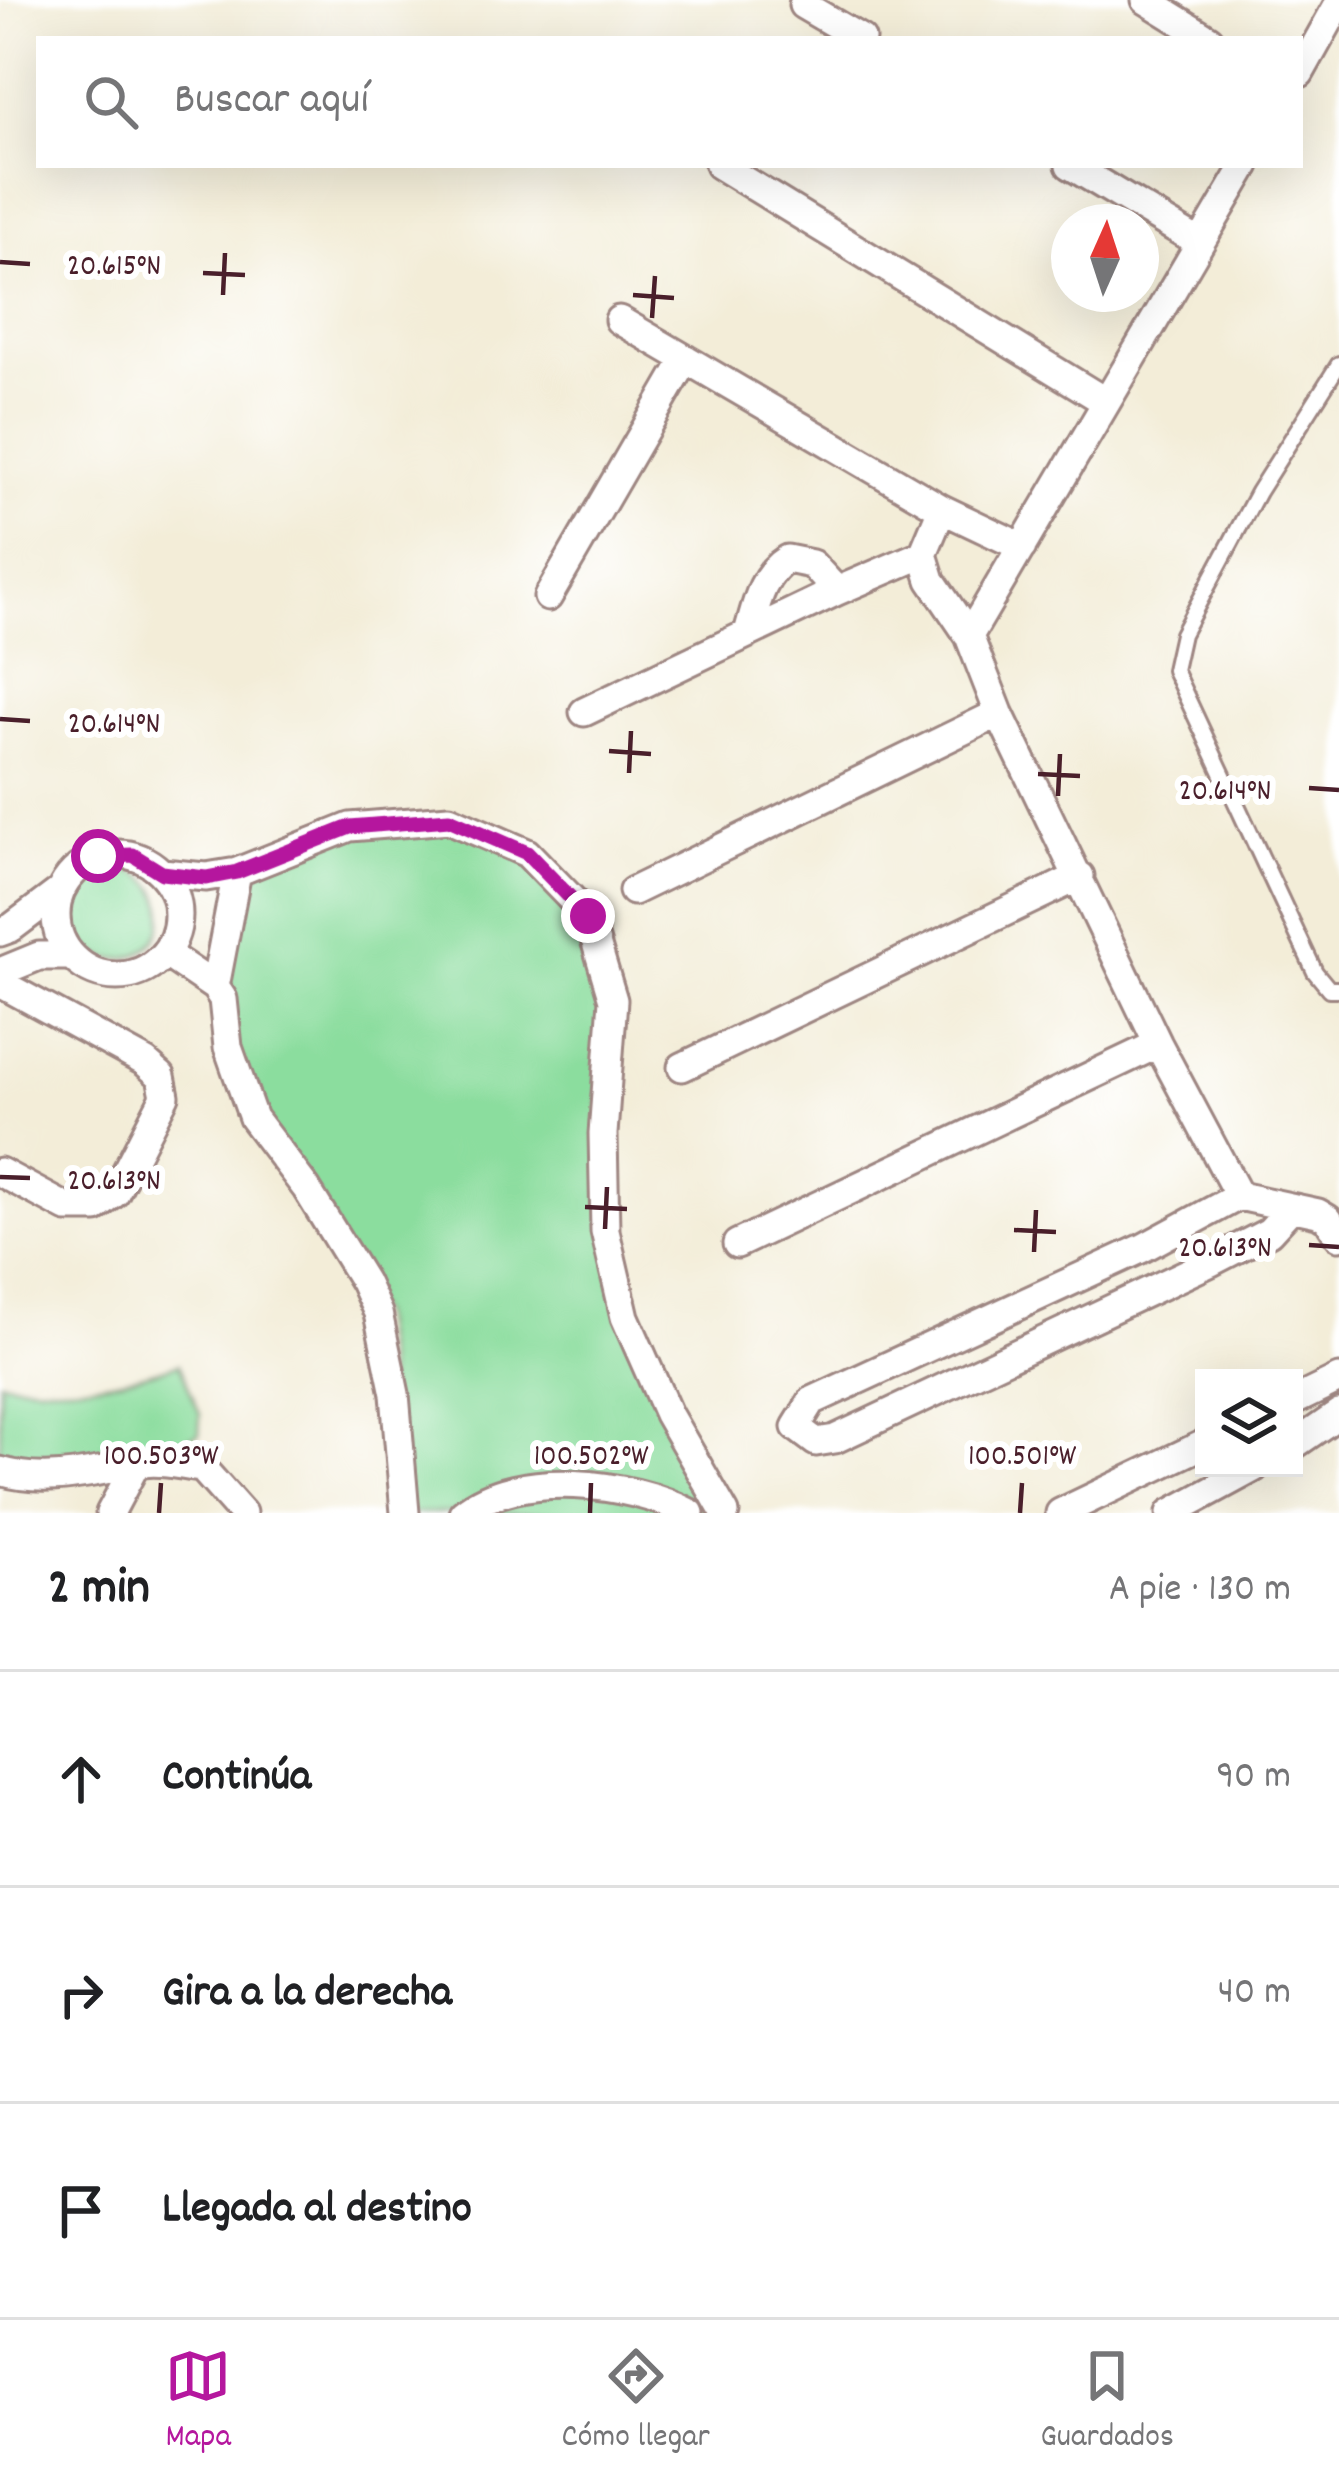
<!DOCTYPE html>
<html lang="es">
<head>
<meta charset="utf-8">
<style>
  :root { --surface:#fff; --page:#f6f6f6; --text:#202124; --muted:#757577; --line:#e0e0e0; --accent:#b5179e }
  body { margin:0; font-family:Dekko,sans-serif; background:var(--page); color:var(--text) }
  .controls { position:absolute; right:36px; bottom:36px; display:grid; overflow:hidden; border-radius:0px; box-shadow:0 12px 48px #0002 }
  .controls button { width:108px; height:108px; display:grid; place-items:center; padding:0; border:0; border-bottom:3px solid var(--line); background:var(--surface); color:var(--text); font:60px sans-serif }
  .compass { position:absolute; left:1051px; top:204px; width:108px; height:108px; border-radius:50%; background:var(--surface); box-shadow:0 12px 48px #0002; rotate:3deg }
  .stop { position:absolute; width:36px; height:36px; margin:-27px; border:9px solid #b5179e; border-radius:50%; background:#fff }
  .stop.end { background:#b5179e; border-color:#fff; box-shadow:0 3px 12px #0008 }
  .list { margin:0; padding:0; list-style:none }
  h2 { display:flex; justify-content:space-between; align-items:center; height:156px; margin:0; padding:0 48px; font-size:51px }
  h2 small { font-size:39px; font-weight:400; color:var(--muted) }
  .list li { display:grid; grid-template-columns:78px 1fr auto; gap:36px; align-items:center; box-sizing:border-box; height:216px; padding:0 48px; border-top:3px solid var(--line) }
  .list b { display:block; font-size:45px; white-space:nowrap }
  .list em { font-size:39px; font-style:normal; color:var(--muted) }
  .icon { flex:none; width:66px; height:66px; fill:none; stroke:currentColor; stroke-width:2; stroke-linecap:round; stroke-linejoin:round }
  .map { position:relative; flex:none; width:1339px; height:1513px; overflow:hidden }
  .search { position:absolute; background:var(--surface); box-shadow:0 12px 48px #0002; left:36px; right:36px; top:36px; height:132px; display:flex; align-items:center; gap:30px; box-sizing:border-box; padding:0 42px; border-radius:0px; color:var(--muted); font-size:45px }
  .sheet { height:804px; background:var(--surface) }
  nav { display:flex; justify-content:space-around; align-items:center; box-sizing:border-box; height:168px; border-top:3px solid var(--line); background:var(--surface); font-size:33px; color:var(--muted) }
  nav a { display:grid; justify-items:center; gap:6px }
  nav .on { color:var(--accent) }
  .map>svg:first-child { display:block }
  .green { fill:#8bdd9e; stroke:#6a7e64; stroke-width:3 }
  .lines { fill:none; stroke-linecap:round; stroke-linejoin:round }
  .service-casing { stroke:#9e8682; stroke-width:20 }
  .minor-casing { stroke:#9e8682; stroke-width:33 }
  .service { stroke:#fff; stroke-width:14 }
  .minor { stroke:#fff; stroke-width:27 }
  .route { stroke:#b5179e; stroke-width:15 }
  .ticks { fill:none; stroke:#4a1f2b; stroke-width:4.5 }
  .ticks-label { font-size:30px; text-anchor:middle; fill:#4a1f2b; stroke:#fff; stroke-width:12; stroke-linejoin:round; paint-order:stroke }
</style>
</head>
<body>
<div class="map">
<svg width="1339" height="1513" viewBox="0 0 1339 1513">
  <rect width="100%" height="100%" fill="#fff"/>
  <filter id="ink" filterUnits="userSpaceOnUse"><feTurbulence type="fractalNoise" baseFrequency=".00833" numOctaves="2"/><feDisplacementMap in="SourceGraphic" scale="24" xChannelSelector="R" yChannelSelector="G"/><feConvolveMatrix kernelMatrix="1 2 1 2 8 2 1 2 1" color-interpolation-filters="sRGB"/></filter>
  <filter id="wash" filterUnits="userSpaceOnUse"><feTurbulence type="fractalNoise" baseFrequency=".004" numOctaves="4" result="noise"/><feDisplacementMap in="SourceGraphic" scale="48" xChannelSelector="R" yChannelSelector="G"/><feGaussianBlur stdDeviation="2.7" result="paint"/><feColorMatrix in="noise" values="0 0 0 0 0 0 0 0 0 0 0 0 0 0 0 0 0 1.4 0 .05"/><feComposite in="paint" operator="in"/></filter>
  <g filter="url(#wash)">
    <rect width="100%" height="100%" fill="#f3edd8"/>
    <!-- green -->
    <path class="green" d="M449,819L527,853L588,916L613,1000L603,1134L625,1317L722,1513H405L378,1313L253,1118L226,1010L237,872L350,827Z
      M73 914a45 45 0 1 1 90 0a45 45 0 1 1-90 0Z
      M179,1364L200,1414L199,1434C125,1467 78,1460 0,1455V1381C62,1393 119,1383 179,1364Z"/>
  </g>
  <g filter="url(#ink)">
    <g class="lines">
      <defs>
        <path id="service" d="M1339,364L1258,492L1182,634L1174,670L1315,972L1329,989H1339"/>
        <path id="minor" d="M1146,0L1209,39
          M803,5L861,39
          M1300,73L1339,3
          M719,165L1106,402
          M1070,165L1200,243
          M619,320L942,509L1022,547
          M942,509L923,554L931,580L969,636L999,713L1158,1044L1239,1196L1318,1213L1328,1219L1339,1236
          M548,597L686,359
          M748,633C756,606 761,575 787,559L812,564L837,591
          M969,636L1246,165
          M584,712L837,591L923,554
          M56 915a61 61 0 1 1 122 0a61 61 0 1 1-122 0Z
          M162,873L206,877L237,872L350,827L449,819L527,853L588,916L613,1000L603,1134L605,1231L625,1317L668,1414L725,1513
          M633,891L999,713
          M0,932L11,928L60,891
          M165,953L215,987L223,999L228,1047L253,1118L306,1188L364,1282L378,1313L395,1394L405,1513
          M0,972L39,956H72
          M0,983L145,1062L161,1076L165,1096L115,1193L96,1208H67L0,1172
          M215,987L237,872
          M682,1067L1080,876
          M1239,1196L1143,1248L812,1401L796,1427L816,1442L835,1439L1211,1262L1269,1232L1291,1208
          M737,1244L1158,1044
          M1294,1401L1339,1379
          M1294,1445L1339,1414
          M0,1471C50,1486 95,1470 144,1463C162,1460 183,1466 202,1468L242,1513
          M110,1513L136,1464
          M463,1513C518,1468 630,1482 690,1513
          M1060,1513L1204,1444
          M1171,1513L1254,1468"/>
      </defs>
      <!-- service casing -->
      <use href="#service" class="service-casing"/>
      <!-- minor casing -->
      <use href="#minor" class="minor-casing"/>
      <!-- service -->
      <use href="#service" class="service"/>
      <!-- minor -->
      <use href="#minor" class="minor"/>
    </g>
  </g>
  <g class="lines" filter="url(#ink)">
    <!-- route -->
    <path class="route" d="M98,856L133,855L162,873L206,878L237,872L350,827L449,819L527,853L588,916"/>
  </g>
  <!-- ticks -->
  <path class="ticks" d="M0,262L30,264M203,273L245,275M223,295L225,253M633,295L674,298M652,318L655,276M0,719L30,721M609,751L651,754M629,773L631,731M1038,774L1080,776M1309,788L1339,790M1058,796L1060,754M0,1177L30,1178M585,1207L627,1209M605,1229L607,1187M1014,1230L1056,1232M1309,1245L1339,1247M1034,1252L1036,1210M159,1513L161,1483M590,1513L591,1483M1020,1513L1022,1483"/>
  <g class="ticks-label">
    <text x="114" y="274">20.615°N</text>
    <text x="114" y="732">20.614°N</text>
    <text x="1225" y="799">20.614°N</text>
    <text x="114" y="1189">20.613°N</text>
    <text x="1225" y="1256">20.613°N</text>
    <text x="161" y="1464">100.503°W</text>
    <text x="591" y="1464">100.502°W</text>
    <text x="1022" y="1464">100.501°W</text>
  </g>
</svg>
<div class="controls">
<button><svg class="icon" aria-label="layers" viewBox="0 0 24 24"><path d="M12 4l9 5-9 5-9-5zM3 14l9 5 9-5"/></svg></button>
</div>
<svg class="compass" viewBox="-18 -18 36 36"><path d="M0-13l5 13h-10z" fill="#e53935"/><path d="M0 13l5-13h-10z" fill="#757577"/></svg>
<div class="stop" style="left:98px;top:856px"></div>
<div class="stop end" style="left:588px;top:916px"></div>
<div class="search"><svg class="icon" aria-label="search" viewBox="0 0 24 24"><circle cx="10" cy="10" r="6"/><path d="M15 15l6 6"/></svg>Buscar aquí</div>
</div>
<section class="sheet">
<h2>2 min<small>A pie · 130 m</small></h2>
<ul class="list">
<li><svg class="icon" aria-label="ahead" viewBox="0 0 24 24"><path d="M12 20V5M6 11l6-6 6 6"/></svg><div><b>Continúa</b></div><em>90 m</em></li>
<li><svg class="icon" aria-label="right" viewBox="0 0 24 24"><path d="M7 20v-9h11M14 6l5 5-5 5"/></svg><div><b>Gira a la derecha</b></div><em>40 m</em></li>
<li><svg class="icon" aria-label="arrive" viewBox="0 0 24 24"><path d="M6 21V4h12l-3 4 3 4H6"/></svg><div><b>Llegada al destino</b></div></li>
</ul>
</section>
<nav>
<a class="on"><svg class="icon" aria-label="map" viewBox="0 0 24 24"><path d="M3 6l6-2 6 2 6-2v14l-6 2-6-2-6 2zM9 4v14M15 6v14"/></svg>Mapa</a>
<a><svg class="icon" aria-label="directions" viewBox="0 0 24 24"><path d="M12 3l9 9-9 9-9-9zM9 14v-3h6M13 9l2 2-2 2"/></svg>Cómo llegar</a>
<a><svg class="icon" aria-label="saved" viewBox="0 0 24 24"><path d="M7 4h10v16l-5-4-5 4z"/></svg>Guardados</a>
</nav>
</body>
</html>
